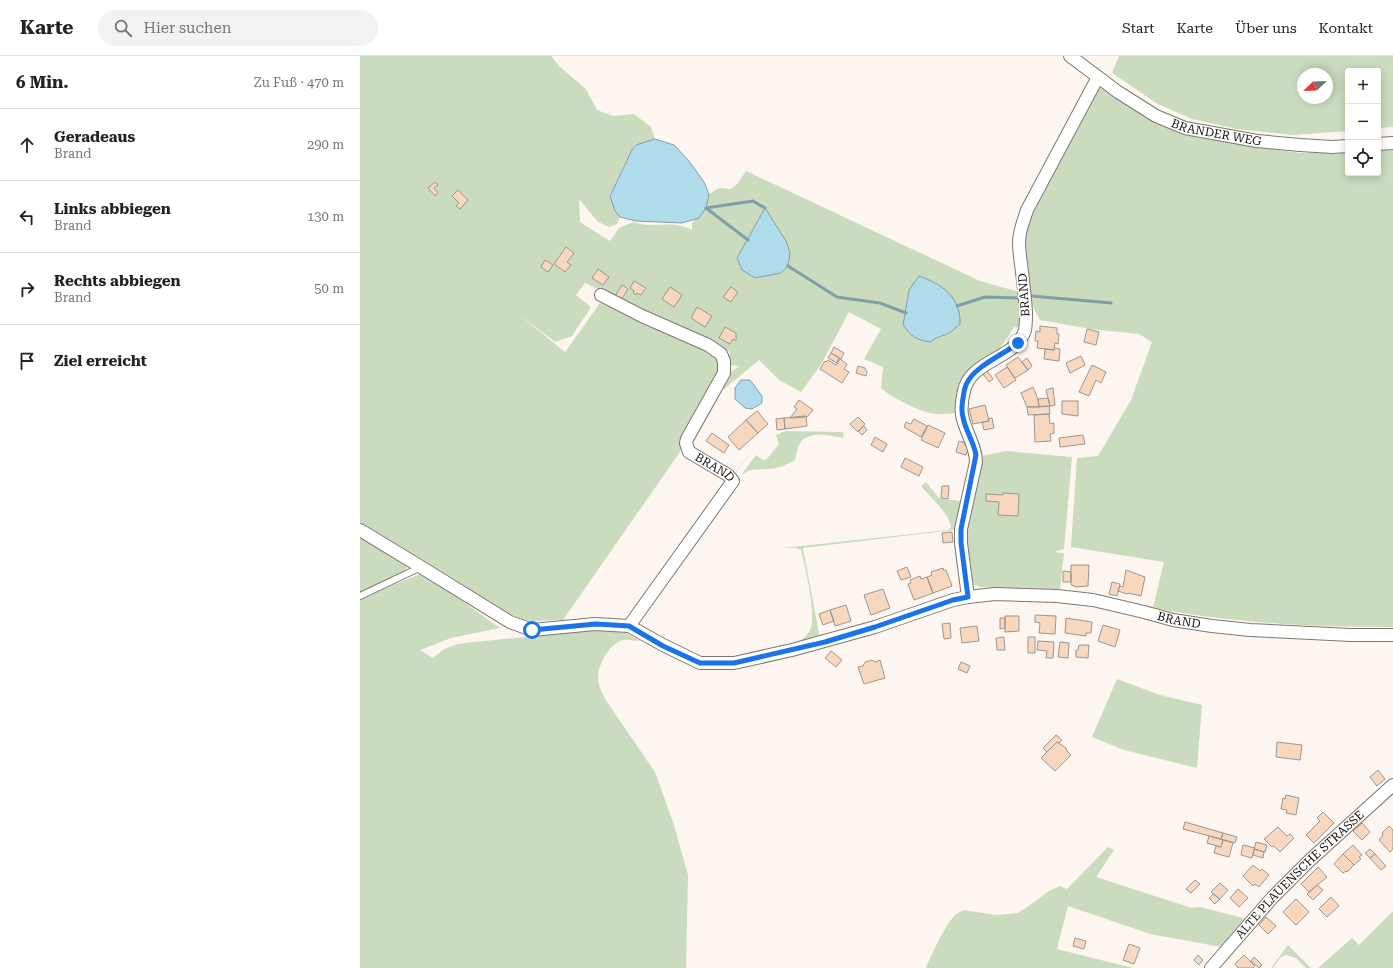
<!DOCTYPE html>
<html lang="de">
<head>
<meta charset="utf-8">
<style>
  :root { --surface:#fff; --page:#f2f2f2; --text:#222; --muted:#767676; --line:#e0e0e0 }
  body { margin:0; font-family:"Roboto Serif",serif; background:var(--page); color:var(--text) }
  .controls { position:absolute; right:12px; top:12px; display:grid; overflow:hidden; border-radius:4px; box-shadow:0 2px 10px #0003 }
  .controls button { width:36px; height:36px; display:grid; place-items:center; padding:0; border:0; border-bottom:1px solid var(--line); background:var(--surface); color:var(--text); font:20px sans-serif }
  .compass { position:absolute; left:937px; top:12px; width:36px; height:36px; border-radius:50%; background:var(--surface); box-shadow:0 2px 10px #0003; rotate:247deg }
  .stop { position:absolute; width:12px; height:12px; margin:-9px; border:3px solid #1a73e8; border-radius:50%; background:#fff }
  .stop.end { background:#1a73e8; border-color:#fff; box-shadow:0 1px 4px #0008 }
  .list { margin:0; padding:0; list-style:none }
  h2 { display:flex; justify-content:space-between; align-items:center; height:52px; margin:0; padding:0 16px; font-size:17px }
  h2 small { font-size:13px; font-weight:400; color:var(--muted) }
  .list li { display:grid; grid-template-columns:26px 1fr auto; gap:12px; align-items:center; box-sizing:border-box; height:72px; padding:0 16px; border-top:1px solid var(--line) }
  .list b { display:block; font-size:15px; white-space:nowrap }
  .list p { margin:0; font-size:13px; white-space:nowrap; color:var(--muted) }
  .list em { font-size:13px; font-style:normal; color:var(--muted) }
  .icon { flex:none; width:22px; height:22px; fill:none; stroke:currentColor; stroke-width:2; stroke-linecap:round; stroke-linejoin:round }
  .map { position:relative; flex:none; width:1033px; height:912px; overflow:hidden }
  header { display:flex; align-items:center; gap:24px; box-sizing:border-box; height:56px; padding:0 20px; background:var(--surface); border-bottom:1px solid var(--line) }
  header strong { font-size:19px }
  nav { display:flex; gap:22px; margin-inline-start:auto; font-size:14px }
  .search { width:280px; height:36px; background:var(--page); display:flex; align-items:center; gap:10px; box-sizing:border-box; padding:0 14px; border-radius:22px; color:var(--muted); font-size:15px }
  main { display:flex }
  aside { flex:1; background:var(--surface) }
  .map>svg:first-child { display:block }
  .green { fill:#cadbbe; fill-rule:evenodd }
  .water { fill:#b0dbea; stroke:#829fa9 }
  .lines { fill:none; stroke-linecap:round; stroke-linejoin:round }
  .stream { stroke:#829fa9; stroke-width:3 }
  .building { fill:#f7d7be; stroke:#9d9691 }
  .service-casing { stroke:#7d7772; stroke-width:8 }
  .minor-casing { stroke:#7d7772; stroke-width:14 }
  .service { stroke:#fff; stroke-width:6 }
  .minor { stroke:#fff; stroke-width:12 }
  .route { stroke:#1a73e8; stroke-width:5 }
  .labels { text-anchor:middle; dominant-baseline:central; stroke-width:3.5; stroke-linejoin:round; paint-order:stroke }
  .street-label { font-size:12px; fill:#161311; stroke:#fff }
</style>
</head>
<body>
<header>
<strong>Karte</strong>
<div class="search"><svg class="icon" aria-label="search" viewBox="0 0 24 24"><circle cx="10" cy="10" r="6"/><path d="M15 15l6 6"/></svg>Hier suchen</div>
<nav><a>Start</a><a>Karte</a><a>Über uns</a><a>Kontakt</a></nav>
</header>
<main>
<aside>
<h2>6 Min.<small>Zu Fuß · 470 m</small></h2>
<ul class="list">
<li><svg class="icon" aria-label="ahead" viewBox="0 0 24 24"><path d="M12 20V5M6 11l6-6 6 6"/></svg><div><b>Geradeaus</b><p>Brand</p></div><em>290 m</em></li>
<li><svg class="icon" aria-label="left" viewBox="0 0 24 24"><path d="M17 20v-9H6M10 6l-5 5 5 5"/></svg><div><b>Links abbiegen</b><p>Brand</p></div><em>130 m</em></li>
<li><svg class="icon" aria-label="right" viewBox="0 0 24 24"><path d="M7 20v-9h11M14 6l5 5-5 5"/></svg><div><b>Rechts abbiegen</b><p>Brand</p></div><em>50 m</em></li>
<li><svg class="icon" aria-label="arrive" viewBox="0 0 24 24"><path d="M6 21V4h12l-3 4 3 4H6"/></svg><div><b>Ziel erreicht</b></div></li>
</ul>
</aside>
<div class="map">
<svg width="1033" height="912" viewBox="0 0 1033 912">
  <rect width="100%" height="100%" fill="#fdf6f0"/>
  <!-- green -->
  <path class="green" d="M0,0H191L200,11L226,33L237,54L253,60L274,58L291,71L295,83L275,89L250,139L255,155L260,161L257,168L249,171L238,166L219,143L220,166L250,185L259,172L273,166C278,167 283,169 288,169C303,169 318,166 332,174V167L346,152L349,138L359,132L371,133L378,127L386,115L620,225L660,236L661,272L654,271L641,291L630,302L596,347L595,357C587,358 578,359 570,357C555,353 532,342 521,332L523,311L504,303L521,273L489,256L462,307L441,336L419,324L399,304L363,334L332,389L374,418L396,389L374,419L334,395L329,386L368,318L379,310L368,309L370,296L225,227L216,239L231,251L212,280L195,286L157,257L205,296L240,247L359,298L363,311L325,380L320,396L203,564L174,565L162,564L144,554L86,518L0,466ZM405,153L426,184L430,197L428,210L377,202ZM546,257L588,278L574,281L543,269Z
    M759,0H1033V71L1018,72V15H988V75L933,79L877,73L832,63L796,47L752,17ZM943,18H967V42H943Z
    M743,32L822,77L903,92L940,97H988V117H1018V94L1033,93V571C953,571 872,567 793,552L804,506L711,491L717,402L738,400L771,344L792,286L779,278L730,273L680,264L666,237L662,192L666,173L687,128L736,34Z
    M426,375L483,376L484,382C471,380 446,373 439,389C437,393 436,399 435,404C427,409 417,413 407,413C397,414 392,412 383,418H382L396,399L403,404H406L419,388L416,379Z
    M646,395L712,401L704,493L694,496L704,497L700,533L620,531L613,528L610,521L605,467L620,403L622,400Z
    M566,426L578,441L581,443L603,445L597,472L594,474L443,492L460,583L437,590V586C443,583 447,580 450,574C457,561 445,509 441,494L436,492H423L588,474L591,471C590,458 569,440 561,430Z
    M0,480L47,508L45,517L0,539Z
    M63,517L140,572L91,582L60,594L73,602L84,593L98,588L114,586L239,574L264,576L280,585C275,585 269,583 264,584C251,585 237,610 238,622C238,629 242,636 245,643L295,716L314,769L328,819L326,912H0V542Z
    M757,623L800,639L842,649L837,712L764,694L732,681Z
    M748,791L754,794L736,821L832,852L840,851L887,863L861,891L790,878L708,850L697,893L773,912H566C571,899 586,868 595,859C597,857 601,856 603,854L636,859L658,857L670,849L689,835L700,830L707,833Z
    M1033,855V912H958L992,882L999,889Z
    M928,889L951,912H946L936,902L926,899L920,902L913,912H911Z"/>
  <!-- water -->
  <path class="water" d="M295,83L314,89L329,105L344,126L349,138L346,152L339,162L322,167L276,165L260,161L255,155L250,140L272,94L276,89Z
    M405,152L426,185L430,197L428,210L421,217L395,222L382,214L377,202Z
    M559,220C582,228 601,241 600,268C596,271 593,275 589,277C582,281 576,280 571,286C556,284 552,281 543,269L549,234Z
    M381,324H390L402,340V347L392,353L385,352L375,343V332Z"/>
  <g class="lines">
    <!-- stream -->
    <path class="stream" d="M346,152L393,145L405,152
      M346,152L388,184
      M428,210L477,241L520,247L546,257
      M672,240L751,247
      M597,250L625,241L660,242"/>
  </g>
  <!-- building -->
  <path class="building" d="M75,126L78,129L74,132L78,137L75,140L68,132Z
    M98,134L108,144L100,153L96,150L99,147L92,140Z
    M206,191L214,197L207,206L211,209L205,216L194,208Z
    M185,204L193,209L188,216L181,211Z
    M238,213L249,221L243,229L232,222Z
    M274,225L286,232L281,239L277,237L276,239L273,237L274,235L270,232Z
    M262,229L268,233L261,244L255,240Z
    M310,231L322,239L314,251L302,243Z
    M371,231L378,236L371,246L363,241Z
    M337,251L352,260L345,271L331,262Z
    M680,270L697,272V278H699L698,288L695,287L694,294L677,292L678,285H675L676,275L680,276Z
    M365,271L376,277V285L373,283L370,288L359,282Z
    M727,273L739,276L736,289L724,286Z
    M474,291L484,297L481,303L471,297Z
    M695,292L700,293L699,305L684,303L685,293L694,294Z
    M471,297L479,302L477,307L468,302Z
    M721,300L725,309L710,317L706,307Z
    M658,301L668,314L655,322L646,309Z
    M667,302L672,310L668,314L662,306Z
    M480,303L487,308L484,313L489,316L482,327L460,313L465,305L466,306L468,304L476,309Z
    M732,309L746,316L741,327L736,324L729,340L719,336Z
    M498,310L505,312L507,316L506,320L496,317Z
    M647,311L656,324L644,332L635,319Z
    M627,315L633,323L629,326L623,318Z
    M673,331L678,343L679,351H667L661,337Z
    M693,332L695,349L690,350L686,334Z
    M688,342L690,350L679,351L678,343Z
    M439,344L453,354L447,361L430,362L437,353L434,351Z
    M702,345H718V360L702,358Z
    M625,349L629,365L613,368L609,353Z
    M689,350L690,358L668,359L667,351Z
    M397,355L408,368L398,377L386,364Z
    M689,358L690,368L694,367V377L690,378L691,385L675,386L674,359Z
    M446,360L447,370L425,373L424,362Z
    M498,361L505,368L498,376L490,368Z
    M424,362L425,373L417,374L416,363Z
    M632,362L634,372L624,374L622,366L629,365L628,363Z
    M554,363L567,370L561,381L544,371L546,366L551,368Z
    M386,364L398,377L379,394L368,381Z
    M568,369L585,377L578,392L561,384Z
    M504,370L507,374L502,379L498,375Z
    M352,377L369,389L364,397L346,385Z
    M723,379L725,388L700,391L699,382Z
    M515,381L527,388L523,396L511,389Z
    M599,385L605,387V389L609,390L606,399L596,396Z
    M545,402L563,411L559,420L541,411Z
    M582,430H589L588,443L581,442Z
    M643,437L659,438L658,460L638,459L639,446L626,445V438L643,439Z
    M592,476L593,486L583,487L582,477Z
    M711,509H729L728,530L715,531V530L711,529Z
    M547,511L551,521L541,524L537,515Z
    M583,512L584,515L586,514L592,530L573,537L567,521L572,519L571,516Z
    M766,514L785,521L781,540L768,537L767,538L758,535L760,530L763,531Z
    M703,515L711,516V526H703Z
    M560,520L561,523L567,521L573,537L554,544L548,528L551,527L550,524Z
    M752,526L760,528L757,540L749,538Z
    M523,533L530,552L511,559L504,539Z
    M486,549L491,565L475,570L470,554Z
    M470,554L474,565L463,569L459,558Z
    M675,559L696,560L695,578L679,577L680,567L675,566Z
    M645,560H659V575L645,576Z
    M640,562H645V572L640,573Z
    M706,562L732,566L731,577H726V580L705,577Z
    M590,567L591,582L584,583L582,568Z
    M743,569L760,574L755,591L738,585Z
    M617,570L619,585L602,587L600,572Z
    M644,581L645,594H637L636,582Z
    M668,581H675V597H668Z
    M678,585L694,586L693,602H686L687,595L677,594Z
    M700,586L709,587L708,602L698,601Z
    M719,589H729L728,602L716,601V594H718Z
    M471,595L482,604L476,611L465,602Z
    M512,604L515,606L520,604L525,622L504,628L498,611L503,610L505,606Z
    M601,606L610,610L607,617L598,613Z
    M696,679L702,684L699,687L697,686L687,696L683,692Z
    M697,686L706,692L707,695L711,699L695,715L681,702Z
    M917,686L942,689L940,704L916,701Z
    M1018,714L1025,723L1017,730L1010,721Z
    M926,739L939,742L936,759L926,757L927,754L921,753L923,742L925,743Z
    M963,756L974,767L954,787L946,779L960,765L957,762Z
    M825,766L863,777L861,783L823,773Z
    M1002,767L1010,776L1002,784L993,775Z
    M1029,770L1033,774V793L1030,796L1019,784L1023,779L1022,777Z
    M918,771L927,780L930,778L934,782L920,796L914,790L912,791L904,783Z
    M863,777L877,781L875,787L861,783Z
    M849,780L863,784L861,791L847,787Z
    M863,784L873,787L869,801L854,797L856,790L861,791Z
    M896,786L907,789L905,796L894,793Z
    M883,789L895,792L892,802L881,799Z
    M993,789L1002,799L999,801L1001,803L994,809L983,798Z
    M894,793L904,796L903,802L893,799Z
    M1010,793L1015,798L1010,802L1005,797Z
    M983,798L994,809L987,816L986,815L983,817L974,808Z
    M1015,798L1026,810L1021,814L1010,802Z
    M893,809L900,815L902,813L909,819L899,831L895,828L893,830L883,820Z
    M958,811L967,821L949,836L941,828Z
    M835,824L840,828L831,837L826,833Z
    M860,827L868,834L860,843L851,836Z
    M957,829L963,834L953,844L947,838Z
    M878,833L888,842L879,851L870,842Z
    M853,838L860,843L855,848L849,842Z
    M971,841L979,850L967,861L959,853Z
    M936,843L949,856L936,869L923,856Z
    M906,861L916,870L908,878L899,869Z
    M715,882L726,885L724,893L713,890Z
    M769,888L780,892L774,908L763,904Z
    M838,899L843,904L839,909L834,904Z
    M884,899L895,910L893,912H878L875,908Z
    M894,901L902,909L899,912L891,905Z"/>
  <g class="lines">
    <defs>
      <path id="service" d="M0,540L61,511"/>
      <g id="minor">
        <path id="s1" d="M710,0L758,36L796,60L825,72L897,85L940,89L972,91L988,90"/>
        <path d="M1018,88L1033,87"/>
        <path id="s2" d="M241,239L282,260L348,289L361,298L364,305V317L327,383L326,387L329,396L368,419L373,425L269,570"/>
        <path id="s3" d="M0,474L61,511L150,566L172,574L235,568L269,570L303,589L340,607H374L432,594L515,571L593,544L608,541L635,538L697,540L733,544L784,556L813,564L852,570L890,574L991,579H1033"/>
        <path d="M608,541L601,487V473L616,406C616,389 605,376 602,359C601,352 602,343 604,335C610,304 657,303 665,274C666,269 666,262 666,256C665,240 663,224 661,208C660,201 659,193 659,186C659,175 664,164 667,154L738,21"/>
        <path id="s4" d="M851,912L912,842L950,804L1033,729"/>
      </g>
    </defs>
    <!-- service casing -->
    <use href="#service" class="service-casing"/>
    <!-- minor casing -->
    <use href="#minor" class="minor-casing"/>
    <!-- service -->
    <use href="#service" class="service"/>
    <!-- minor -->
    <use href="#minor" class="minor"/>
  </g>
  <g class="lines">
    <!-- route -->
    <path class="route" d="M172,574L236,568L269,570L303,590L340,607H374L465,586L515,571L593,544L608,541L601,487V473L616,399C614,386 605,374 603,361C601,355 602,348 603,342C604,337 604,332 607,327C615,310 643,299 658,287"/>
  </g>
  <g class="labels">
    <!-- street labels -->
    <g class="street-label">
      <text stroke="none"><textPath href="#s1" startOffset="168">BRANDER WEG</textPath></text>
      <text transform="translate(664 239) rotate(-94)">BRAND</text>
      <text stroke="none"><textPath href="#s2" startOffset="273">BRAND</textPath></text>
      <text stroke="none"><textPath href="#s3" startOffset="868">BRAND</textPath></text>
      <text stroke="none"><textPath href="#s4" startOffset="129">ALTE PLAUENSCHE STRASSE</textPath></text>
    </g>
  </g>
</svg>
<div class="controls">
<button>+</button>
<button>−</button>
<button><svg class="icon" aria-label="locate" viewBox="0 0 24 24"><circle cx="12" cy="12" r="6"/><path d="M12 2v4M12 18v4M2 12h4M18 12h4"/></svg></button>
</div>
<svg class="compass" viewBox="-18 -18 36 36"><path d="M0-13l5 13h-10z" fill="#e53935"/><path d="M0 13l5-13h-10z" fill="#767676"/></svg>
<div class="stop" style="left:172px;top:574px"></div>
<div class="stop end" style="left:658px;top:287px"></div>
</div>
</main>
</body>
</html>
